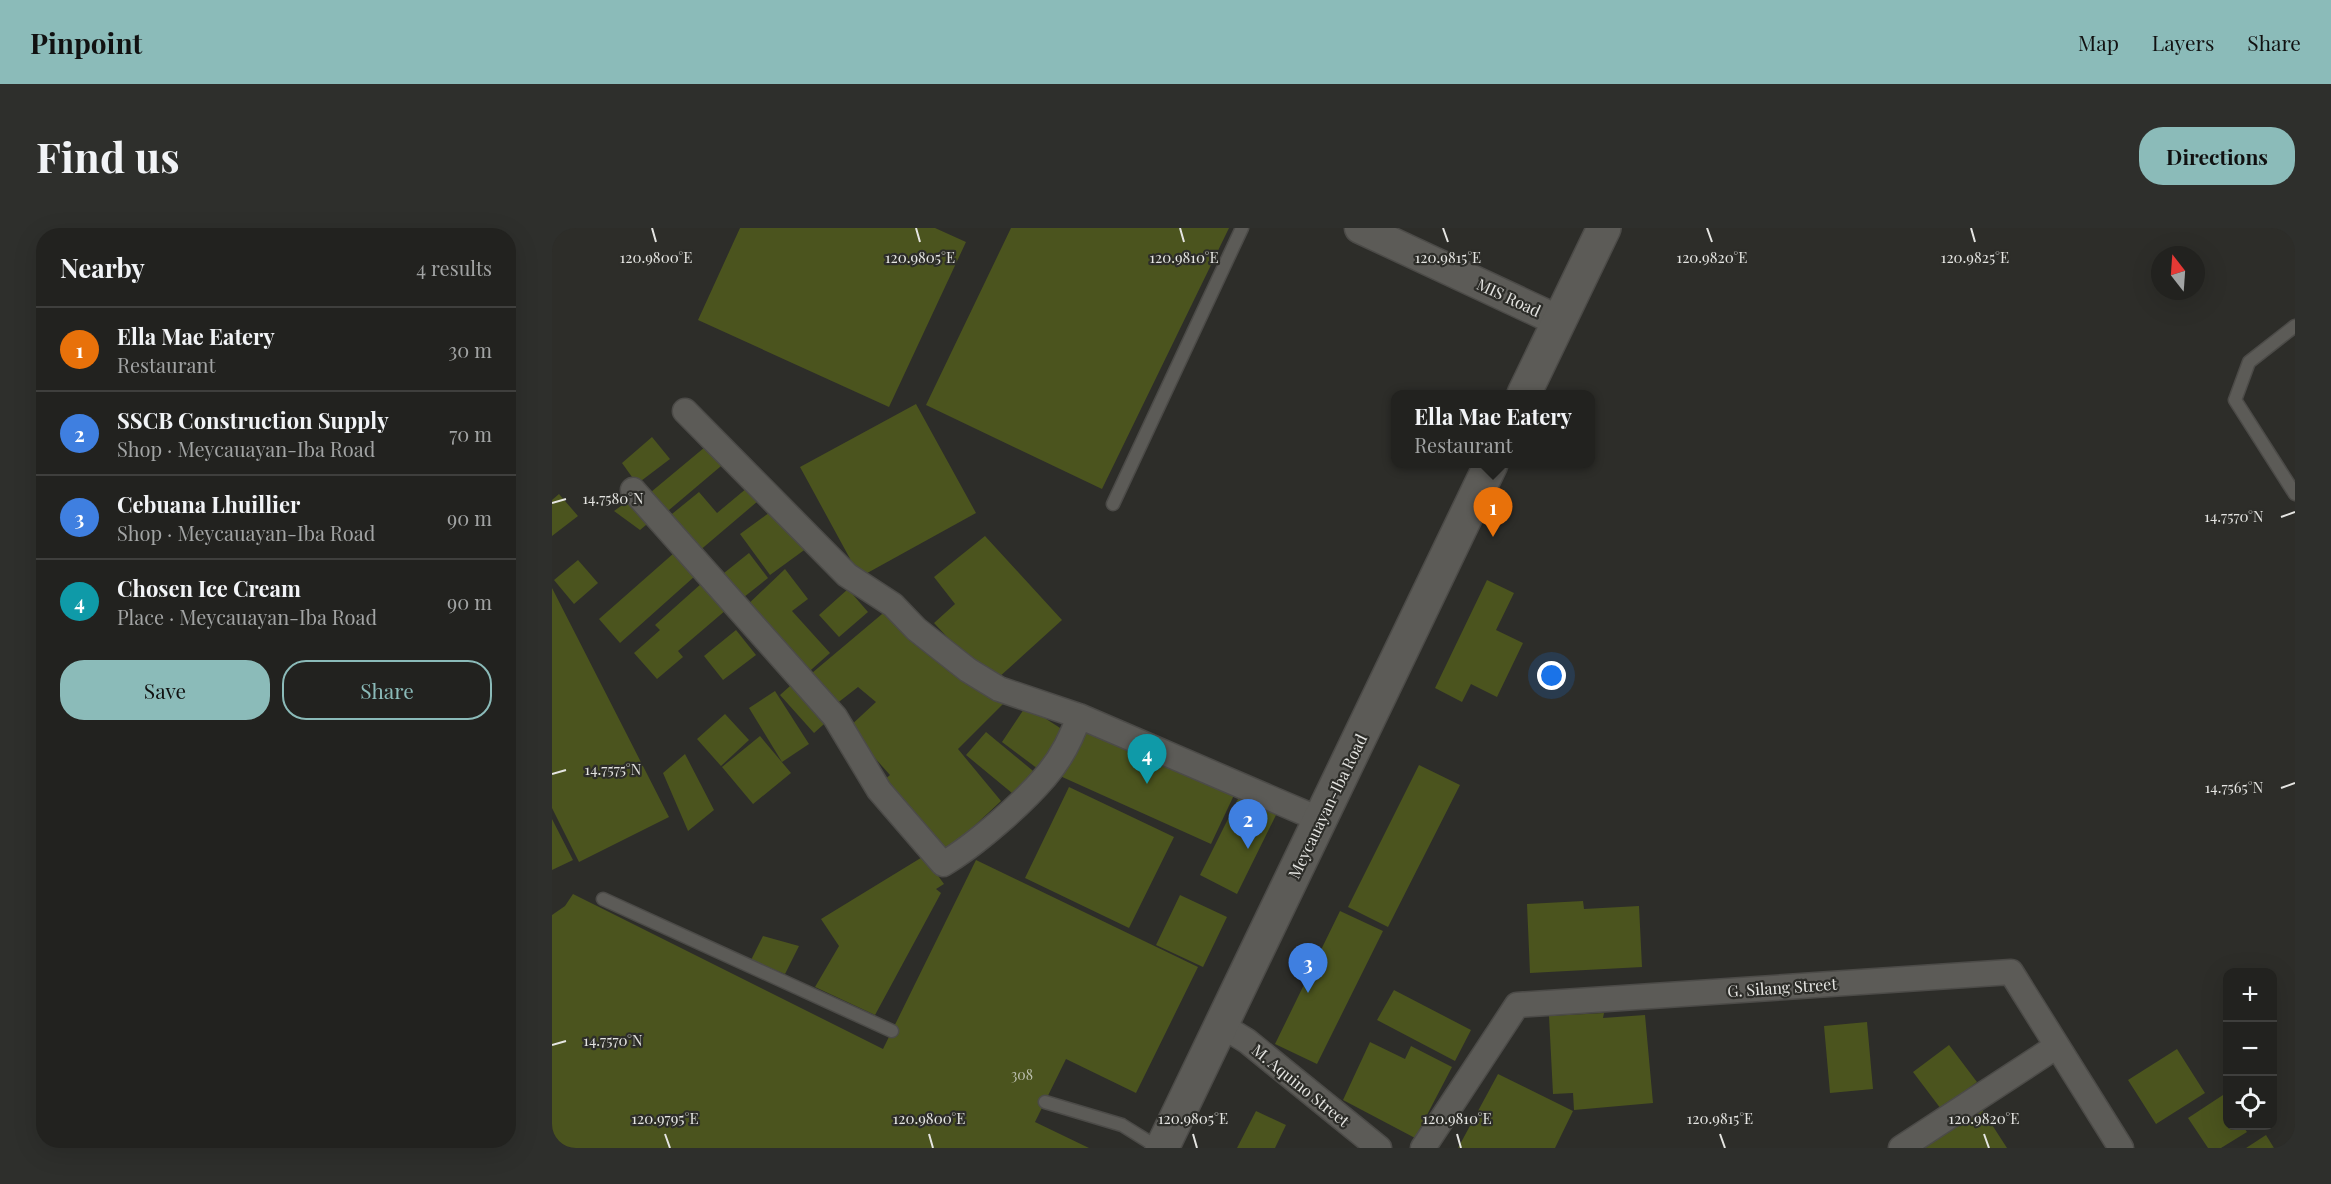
<!DOCTYPE html>
<html lang="en">
<head>
<meta charset="utf-8">
<style>
  :root { --surface:#22221f; --page:#2e2f2c; --text:#f1f3f6; --muted:#a2a4a4; --line:#3f3f3d; --accent:#8bbbb9 }
  body { margin:0; font-family:"Playfair Display",serif; background:var(--page); color:var(--text) }
  .controls { position:absolute; right:18px; bottom:18px; display:grid; overflow:hidden; border-radius:12px; box-shadow:0 6px 24px #0002 }
  .controls button { width:54px; height:54px; display:grid; place-items:center; padding:0; border:0; border-bottom:2px solid var(--line); background:var(--surface); color:var(--text); font:30px sans-serif }
  .compass { position:absolute; left:1599px; top:18px; width:54px; height:54px; border-radius:50%; background:var(--surface); box-shadow:0 6px 24px #0002; rotate:343deg }
  .you { position:absolute; left:1000px; top:448px; width:21px; height:21px; margin:-15px; border:4px solid #fff; border-radius:50%; background:#1a73e8; box-shadow:0 0 0 9px #1a73e833 }
  .badge { display:grid; place-items:center; width:39px; height:39px; border-radius:50%; background:var(--accent); color:#fff; font-size:20px; font-weight:700 }
  .pin { position:absolute; translate:-50% -50px; filter:drop-shadow(0 2px 3px #0008) }
  .pin::after { content:''; position:absolute; top:32px; width:21px; height:18px; background:inherit; clip-path:polygon(0 0,100% 0,50% 100%) }
  .popup { position:absolute; left:839px; top:162px; width:204px; height:78px; box-sizing:border-box; display:grid; place-content:center; border-radius:12px; background:var(--surface); filter:drop-shadow(0 2px 4px #0005); font-size:20px; white-space:nowrap; color:var(--muted) }
  .popup b { font-size:22px; color:var(--text) }
  .popup::after { content:''; position:absolute; left:50%; top:100%; margin-left:-12px; border:12px solid transparent; border-top-color:var(--surface) }
  .list { margin:0; padding:0; list-style:none }
  h2 { display:flex; justify-content:space-between; align-items:center; height:78px; margin:0; padding:0 24px; font-size:26px }
  h2 small { font-size:20px; font-weight:400; color:var(--muted) }
  .list li { display:grid; grid-template-columns:39px 1fr auto; gap:18px; align-items:center; box-sizing:border-box; height:84px; padding:0 24px; border-top:2px solid var(--line) }
  .list b { display:block; font-size:22px; white-space:nowrap }
  .list p { margin:0; font-size:20px; white-space:nowrap; color:var(--muted) }
  .list em { font-size:20px; font-style:normal; color:var(--muted) }
  .actions { display:flex; gap:12px; padding:18px 24px }
  .actions a { flex:1; padding:14px 0; border:2px solid var(--accent); border-radius:24px; text-align:center; font-size:21px; color:var(--accent) }
  .actions .main { background:var(--accent); color:#111 }
  .icon { flex:none; width:33px; height:33px; fill:none; stroke:currentColor; stroke-width:2; stroke-linecap:round; stroke-linejoin:round }
  .map { position:relative; flex:none; width:1743px; height:920px; overflow:hidden; border-radius:24px }
  header { display:flex; align-items:center; gap:36px; box-sizing:border-box; height:84px; padding:0 30px; background:var(--accent); color:#111 }
  header strong { font-size:28px }
  nav { display:flex; gap:33px; margin-inline-start:auto; font-size:21px }
  .intro { display:flex; align-items:center; justify-content:space-between; box-sizing:border-box; height:144px; padding:0 36px }
  h1 { margin:0; font-size:42px }
  .button { padding:15px 27px; border-radius:24px; background:var(--accent); color:#111; font-size:21px; font-weight:700 }
  main { display:flex; gap:36px; padding:0 36px }
  aside { flex:1; background:var(--surface); border-radius:24px; box-shadow:0 6px 24px #0002 }
  .map>svg:first-child { display:block }
  .building { fill:#4b541e }
  .lines { fill:none; stroke-linecap:round; stroke-linejoin:round }
  .service-casing { stroke:#4c4b48; stroke-width:15 }
  .minor-casing { stroke:#4c4b48; stroke-width:27 }
  .tertiary-casing { stroke:#4c4b48; stroke-width:33 }
  .secondary-casing { stroke:#4c4b48; stroke-width:36 }
  .service { stroke:#5c5b57; stroke-width:12 }
  .minor { stroke:#5c5b57; stroke-width:24 }
  .tertiary { stroke:#5c5b57; stroke-width:30 }
  .secondary { stroke:#5c5b57; stroke-width:33 }
  .ticks { fill:none; stroke:#e5e5e2; stroke-width:2 }
  .labels { text-anchor:middle; dominant-baseline:central; stroke-width:4.5; stroke-linejoin:round; paint-order:stroke }
  .number-label { font-size:14px; fill:#bec1b1 }
  .street-label { font-size:16px; fill:#e5e5e2; stroke:#2d2d29 }
  .ticks-label { font-size:15px; text-anchor:middle; fill:#e5e5e2; stroke:#2d2d29; stroke-width:4.5; stroke-linejoin:round; paint-order:stroke }
</style>
</head>
<body>
<header>
<strong>Pinpoint</strong>
<nav><a>Map</a><a>Layers</a><a>Share</a></nav>
</header>
<div class="intro"><h1>Find us</h1><a class="button">Directions</a></div>
<main>
<aside>
<h2>Nearby<small>4 results</small></h2>
<ul class="list">
<li><span class="badge" style="background:#e8710a">1</span><div><b>Ella Mae Eatery</b><p>Restaurant</p></div><em>30 m</em></li>
<li><span class="badge" style="background:#3f7fe0">2</span><div><b>SSCB Construction Supply</b><p>Shop · Meycauayan-Iba Road</p></div><em>70 m</em></li>
<li><span class="badge" style="background:#3f7fe0">3</span><div><b>Cebuana Lhuillier</b><p>Shop · Meycauayan-Iba Road</p></div><em>90 m</em></li>
<li><span class="badge" style="background:#0f9aa8">4</span><div><b>Chosen Ice Cream</b><p>Place · Meycauayan-Iba Road</p></div><em>90 m</em></li>
</ul>
<div class="actions"><a class="main">Save</a><a>Share</a></div>
</aside>
<div class="map">
<svg width="1743" height="920" viewBox="0 0 1743 920">
  <rect width="100%" height="100%" fill="#2d2d29"/>
  <!-- building -->
  <path class="building" d="M188,0H383L414,14L337,179L146,92Z
    M459,0H677L550,261L374,177Z
    M364,176L424,285L308,349L248,239Z
    M100,209L118,231L85,256L70,235Z
    M159,214L175,233L110,288L93,269Z
    M195,260L206,273L146,324L115,290L147,264L165,285Z
    M7,266L26,288L0,308V272Z
    M83,268L100,292L88,302L62,283Z
    M225,279L255,320L218,347L188,306Z
    M433,308L510,392L446,450L415,430L382,395L403,376L382,349Z
    M122,325L143,348L68,415L47,391Z
    M197,325L216,350L187,373L167,349Z
    M26,332L46,355L22,376L2,352Z
    M233,341L256,371L240,383L278,425L251,449L191,381Z
    M935,352L962,365L944,402L971,415L945,469L919,456L910,474L883,460Z
    M150,355L174,382L126,423L131,429L105,451L82,425L108,402L103,397Z
    M0,360L117,589L27,634L0,580Z
    M296,361L316,384L287,409L267,387Z
    M336,381L403,448L407,444L433,457L451,476L406,521L449,573L390,628L325,558L338,547L296,500L324,474L306,459L279,480L254,450Z
    M184,402L204,427L171,452L152,428Z
    M247,450L281,488L262,505L228,467Z
    M223,463L257,516L230,534L197,480Z
    M474,478L519,507L490,544L450,514Z
    M173,486L197,512L169,538L145,511Z
    M531,496L683,565L659,616L508,548Z
    M434,504L486,547L466,570L414,527Z
    M208,508L239,545L201,576L170,539Z
    M133,526L162,582L136,603L111,545Z
    M867,537L908,557L836,699L796,679Z
    M517,559L622,609L577,700L473,650Z
    M687,569L724,587L685,666L648,647Z
    M0,591L21,632L0,642Z
    M372,628L392,656L384,661L389,665L323,787L263,759L287,718L269,691Z
    M424,632L646,739L584,865L514,831L483,894L537,920H0V687L13,678L21,666L331,821Z
    M628,667L675,689L651,739L604,717Z
    M1031,673L1032,681L1087,678L1090,739L978,745L975,676Z
    M788,683L831,703L765,836L723,816Z
    M211,708L247,718L233,746L199,732Z
    M842,762L919,802L903,833L825,792Z
    M1052,785L1051,790L1093,787L1101,875L1022,882L1021,865L1001,866L997,788Z
    M1315,794L1321,861L1278,865L1272,798Z
    M818,814L853,831L859,818L900,839L863,910L791,872Z
    M1397,817L1425,854L1389,881L1361,844Z
    M1625,821L1653,865L1604,896L1576,852Z
    M946,846L1021,883L1003,920H906Z
    M1671,867L1676,874V898H1691L1695,904L1669,920H1656L1636,890Z
    M1424,872L1455,920H1357Z
    M704,883L734,897L723,920H685Z
    M1714,907L1722,920H1694Z"/>
  <g class="lines">
    <defs>
      <path id="service" d="M1743,98L1697,134L1683,172L1743,266
        M561,276L690,0
        M51,671L340,803
        M493,874L570,897L607,920"/>
      <path id="minor" d="M133,183L295,347L341,377L364,401L416,442L447,461L527,488L769,592
        M81,262L283,489L327,562L391,636C422,618 469,577 493,549C508,532 520,509 527,488
        M669,797L695,813L827,920
        M871,920L965,777L1459,744L1569,920
        M1349,920L1505,818"/>
      <path id="tertiary" d="M808,0L1007,93"/>
      <path id="secondary" d="M972,166L1052,0
        M610,920L939,236"/>
    </defs>
    <!-- service casing -->
    <use href="#service" class="service-casing"/>
    <!-- minor casing -->
    <use href="#minor" class="minor-casing"/>
    <!-- tertiary casing -->
    <use href="#tertiary" class="tertiary-casing"/>
    <!-- secondary casing -->
    <use href="#secondary" class="secondary-casing"/>
    <!-- service -->
    <use href="#service" class="service"/>
    <!-- minor -->
    <use href="#minor" class="minor"/>
    <!-- tertiary -->
    <use href="#tertiary" class="tertiary"/>
    <!-- secondary -->
    <use href="#secondary" class="secondary"/>
  </g>
  <!-- ticks -->
  <path class="ticks" d="M100,0L104,14M364,0L368,14M628,0L632,14M891,0L896,14M1155,0L1160,14M1419,0L1423,14M0,275L14,271M1729,289L1743,284M0,546L14,542M1729,560L1743,555M0,817L14,813M113,906L118,920M377,906L381,920M641,906L645,920M905,906L909,920M1168,906L1173,920M1432,906L1437,920"/>
  <g class="labels">
    <!-- number labels -->
    <g class="number-label">
      <text x="470" y="846">308</text>
    </g>
    <!-- street labels -->
    <g class="street-label">
      <text transform="translate(957 69) rotate(25)">MIS Road</text>
      <text transform="translate(775 578) rotate(-64)">Meycauayan-Iba Road</text>
      <text transform="translate(1230 759) rotate(-4)">G. Silang Street</text>
      <text transform="translate(749 857) rotate(39)">M. Aquino Street</text>
    </g>
  </g>
  <g class="ticks-label">
    <text x="104" y="35">120.9800°E</text>
    <text x="368" y="35">120.9805°E</text>
    <text x="632" y="35">120.9810°E</text>
    <text x="896" y="35">120.9815°E</text>
    <text x="1160" y="35">120.9820°E</text>
    <text x="1423" y="35">120.9825°E</text>
    <text x="61" y="276">14.7580°N</text>
    <text x="1682" y="294">14.7570°N</text>
    <text x="61" y="547">14.7575°N</text>
    <text x="1682" y="565">14.7565°N</text>
    <text x="61" y="818">14.7570°N</text>
    <text x="113" y="896">120.9795°E</text>
    <text x="377" y="896">120.9800°E</text>
    <text x="641" y="896">120.9805°E</text>
    <text x="905" y="896">120.9810°E</text>
    <text x="1168" y="896">120.9815°E</text>
    <text x="1432" y="896">120.9820°E</text>
  </g>
</svg>
<div class="controls">
<button>+</button>
<button>−</button>
<button><svg class="icon" aria-label="locate" viewBox="0 0 24 24"><circle cx="12" cy="12" r="6"/><path d="M12 2v4M12 18v4M2 12h4M18 12h4"/></svg></button>
</div>
<svg class="compass" viewBox="-18 -18 36 36"><path d="M0-13l5 13h-10z" fill="#e53935"/><path d="M0 13l5-13h-10z" fill="#a2a4a4"/></svg>
<div class="you"></div>
<div class="pin badge" style="left:941px;top:309px;background:#e8710a">1</div>
<div class="popup"><b>Ella Mae Eatery</b>Restaurant</div>
<div class="pin badge" style="left:696px;top:621px;background:#3f7fe0">2</div>
<div class="pin badge" style="left:756px;top:765px;background:#3f7fe0">3</div>
<div class="pin badge" style="left:595px;top:556px;background:#0f9aa8">4</div>
</div>
</main>
</body>
</html>
